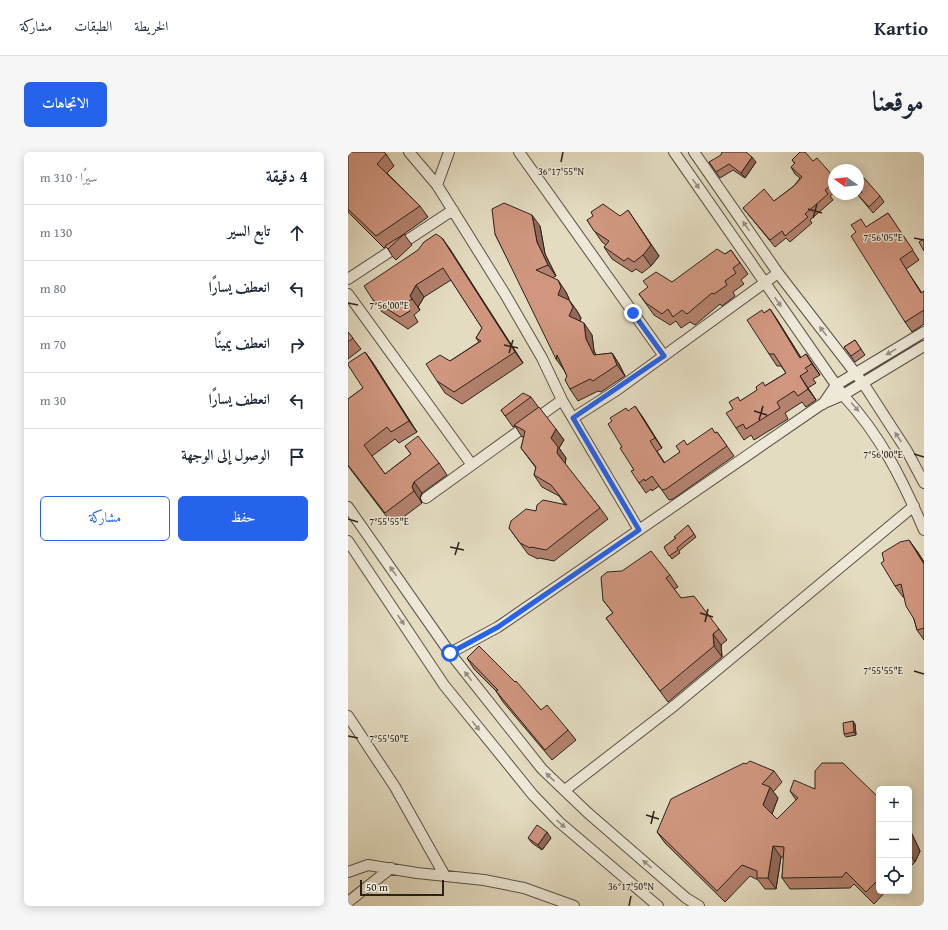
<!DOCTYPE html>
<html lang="ar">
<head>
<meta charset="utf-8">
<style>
  :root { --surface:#fff; --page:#f6f6f7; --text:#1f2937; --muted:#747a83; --line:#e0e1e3; --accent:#2563eb }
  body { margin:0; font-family:"Gentium Book Plus",Amiri,serif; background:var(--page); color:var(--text); direction:rtl }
  .controls { position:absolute; right:12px; bottom:12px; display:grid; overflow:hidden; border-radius:6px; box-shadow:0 2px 10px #0003 }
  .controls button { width:36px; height:36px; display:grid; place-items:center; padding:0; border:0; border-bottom:1px solid var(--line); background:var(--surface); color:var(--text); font:20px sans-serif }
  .compass { position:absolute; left:480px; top:12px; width:36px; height:36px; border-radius:50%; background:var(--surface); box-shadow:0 2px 10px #0003; rotate:285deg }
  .scale { position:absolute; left:12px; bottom:10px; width:84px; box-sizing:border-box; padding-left:4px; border:2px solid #2c211a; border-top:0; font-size:11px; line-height:14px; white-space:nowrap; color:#2c211a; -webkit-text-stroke:3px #ede8d7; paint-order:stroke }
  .stop { position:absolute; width:12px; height:12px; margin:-9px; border:3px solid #2563eb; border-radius:50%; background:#fff }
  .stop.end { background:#2563eb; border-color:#fff; box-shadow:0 1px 4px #0008 }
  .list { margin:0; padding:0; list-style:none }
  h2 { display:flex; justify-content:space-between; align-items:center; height:52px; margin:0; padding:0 16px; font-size:17px }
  h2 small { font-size:13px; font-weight:400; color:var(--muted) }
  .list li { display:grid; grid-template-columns:26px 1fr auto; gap:12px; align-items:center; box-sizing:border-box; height:56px; padding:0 16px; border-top:1px solid var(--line) }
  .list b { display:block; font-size:15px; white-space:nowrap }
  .list em { font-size:13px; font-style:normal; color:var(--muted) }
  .actions { display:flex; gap:8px; padding:12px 16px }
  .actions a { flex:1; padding:9px 0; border:1px solid var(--accent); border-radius:6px; text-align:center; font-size:14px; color:var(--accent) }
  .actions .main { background:var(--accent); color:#fff }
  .icon { flex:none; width:22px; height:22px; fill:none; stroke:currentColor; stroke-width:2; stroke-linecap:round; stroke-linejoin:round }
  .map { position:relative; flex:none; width:576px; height:754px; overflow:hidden; direction:ltr; border-radius:6px }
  header { display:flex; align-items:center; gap:24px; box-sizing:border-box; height:56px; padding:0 20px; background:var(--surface); border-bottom:1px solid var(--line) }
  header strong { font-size:19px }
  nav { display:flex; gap:22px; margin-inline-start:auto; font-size:14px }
  .intro { display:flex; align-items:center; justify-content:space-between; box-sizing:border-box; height:96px; padding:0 24px }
  h1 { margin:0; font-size:28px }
  .button { padding:10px 18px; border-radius:6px; background:var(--accent); color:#fff; font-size:14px; font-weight:700 }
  main { display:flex; gap:24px; padding:0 24px }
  aside { flex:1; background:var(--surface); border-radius:6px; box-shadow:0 2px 10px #0003 }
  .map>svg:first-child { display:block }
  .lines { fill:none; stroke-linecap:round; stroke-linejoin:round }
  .minor-casing { stroke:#5a5044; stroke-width:12 }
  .minor { stroke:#ede8d7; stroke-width:10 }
  .wall { fill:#b3816d; stroke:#2c211a }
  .shaded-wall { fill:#926959; stroke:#2c211a }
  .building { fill:#d0967f; stroke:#2c211a }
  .oneway { fill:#968e82 }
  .route { stroke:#2563eb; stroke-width:5 }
  .ticks { fill:none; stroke:#2c211a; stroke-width:1.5 }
  .ticks-label { font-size:10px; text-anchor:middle; fill:#2c211a; stroke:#ede8d7; stroke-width:3; stroke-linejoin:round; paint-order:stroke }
</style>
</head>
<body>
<header>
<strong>Kartio</strong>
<nav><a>الخريطة</a><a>الطبقات</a><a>مشاركة</a></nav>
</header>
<div class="intro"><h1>موقعنا</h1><a class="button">الاتجاهات</a></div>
<main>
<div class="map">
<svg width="576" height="754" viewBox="0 0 576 754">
  <rect width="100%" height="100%" fill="#e4dcc1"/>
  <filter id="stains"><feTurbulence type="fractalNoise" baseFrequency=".005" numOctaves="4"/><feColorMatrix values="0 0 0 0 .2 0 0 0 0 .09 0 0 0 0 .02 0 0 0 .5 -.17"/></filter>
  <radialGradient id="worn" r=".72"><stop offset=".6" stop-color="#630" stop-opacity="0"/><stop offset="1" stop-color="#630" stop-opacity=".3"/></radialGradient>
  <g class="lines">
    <defs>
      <path id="minor" d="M61,0L89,33L157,142L194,206L214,248L291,378
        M171,0L316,204
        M326,0L495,243C533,284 554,327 576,378
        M346,0L430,121L515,231L559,299L576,331
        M89,33L101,0
        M0,127L105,58
        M0,142L124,313
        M475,252L488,233L576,180
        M225,266L269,238L430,121
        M78,346L214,248
        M0,355L102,501L194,617L240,661L338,746L351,754
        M0,389L96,533L185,643L211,670L310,754
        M102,501L150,475L474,252L495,243L576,194
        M0,564L47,635L97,724
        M217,638L327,553L566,354
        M0,720L20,713L69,721L136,728L176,736L226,754
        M0,750L43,716"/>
    </defs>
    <!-- minor casing -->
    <use href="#minor" class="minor-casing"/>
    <!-- minor -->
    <use href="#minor" class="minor"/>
  </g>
  <!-- wall -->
  <path class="wall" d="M0,0L38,2L46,14L39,21L72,54L80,65L56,82L64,93L48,108L45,105L38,94L36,96L0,60Z
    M444,8L465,9L486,25V41L482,44L485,48L462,68L464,71L442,90L438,86L427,95L395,56L426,49L446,34L452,26L447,22L443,15L447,12Z
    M361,10H408L397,26L385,18L372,26Z
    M510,32L532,44L536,50L525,61L510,43L513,40L510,36Z
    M540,61L571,108L558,117L574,141L576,139V172L564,180L557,170L519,75Z
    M272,64L288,70L311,104L303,114L294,121L288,117L284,120L264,107L256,95L258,93L254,90L239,68Z
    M192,74L197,102L208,124L204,126L218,140L221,147V148L229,159L233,166L232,169L244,183L246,199L248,203L264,201L271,212L277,224L253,240L250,239L230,249L222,237L219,224L147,82Z
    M94,86L175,211L114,252L97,241L89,229L102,209L131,190L128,186L134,176L103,128L76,145L70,155L72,158L66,163L70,170L60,177L33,159L25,148Z
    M383,98L400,122L393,128L396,132L385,140L387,144L374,154L372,152L347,173L342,170L333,176L328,169L322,173L306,163L291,142L324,130L377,102Z
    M422,157L430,169L453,206L458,202L472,223L465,227L468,231L460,236L468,248L458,255L454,250L437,261L440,267L406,288L403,283L396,288L388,276L392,249L438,221L433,214H429L421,202L416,161Z
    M0,180L13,197L0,207Z
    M507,188L517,203L507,210L496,195Z
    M17,200L25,211L69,280L51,291L47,287L24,304L37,322L63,302L57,294L91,311L99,323L74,341L72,346L74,351L45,373L0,314V247L15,236Z
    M183,245L191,256L216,288L211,296L218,306L217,312L252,356L260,367L206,409L191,406L190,407L180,402L161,376L188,359L217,353L211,344L194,335L186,323L188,316L173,296L176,285H174L167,274L165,275L153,258Z
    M280,259L294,264L314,296L309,299L317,311L332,300L339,293L369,280L386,304L325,347L321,348L311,334L304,339L303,337L298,341L291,331L286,318L274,295L264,269Z
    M340,373L348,385L338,393L331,399L332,401L324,407L316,395L328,386Z
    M569,399L576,410V488L569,478L566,467L556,445H555L547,434Z
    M322,423L330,435L326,437L333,446L371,477L379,488L373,493L374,505L320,550L258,466L265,461L255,448Z
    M119,506L167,530L193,558L220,578L228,588L204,608L155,550L148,539L126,517Z
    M507,572L508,583L498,585L496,582Z
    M398,612L426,619L434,630L425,640L430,646L424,662L429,667L448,648L442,639L467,637L531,646V739H538L526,752L506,732L502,736L442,737L434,726L436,705H433L428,737H417L410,728L402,724L377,750L317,691L309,680Z
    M561,678L564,682L572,699L567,710L561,716Z
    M180,686H203L194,698L184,691Z"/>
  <!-- shaded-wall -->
  <path class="shaded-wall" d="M404,5L408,10L397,26L393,21Z
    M280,58L311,104L303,114L295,103Z
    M184,63L192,74L197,102L208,124L200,113L189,90Z
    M94,86L102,97L175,211L167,200Z
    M210,128L218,140L221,147L218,154L210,143Z
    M68,133L76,145L70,155L72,158L62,144Z
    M221,148L229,159L233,166L229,176L221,164Z
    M422,157L430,169L459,215L452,206Z
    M236,171L244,183L246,199L254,215L246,203L238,187Z
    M17,200L25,211L69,280L61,269Z
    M264,201L271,212L277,224L269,213Z
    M458,202L472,223L464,212Z
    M209,203L217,215L216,218L208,207Z
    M452,224L468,248L460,237Z
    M287,254L294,264L314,296L307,286Z
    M208,277L216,288L211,296L218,306L217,312L209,301L203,286Z
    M66,330L74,341L72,346L74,351L66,339L64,335Z
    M561,388L569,399L576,410V412Z
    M365,482L373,493L374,505L366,494Z
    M505,569L507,572L508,583L506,580Z
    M422,635L430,646L423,664L415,653Z
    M561,678L564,682L572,699L567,710L561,700Z
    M199,680L203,686L194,698L190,693Z
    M425,694L433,705L428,737L420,726Z"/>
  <!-- building -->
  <path class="building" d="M0,0H36L38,2L29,12L72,54L28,84L0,57Z
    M374,0H398L404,5L393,21L381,12L368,20L361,10L373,3Z
    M452,0H457L465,9L469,6L486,25V31L477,38L480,42L457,62L460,65L437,84L434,79L422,88L395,56L416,37L426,49L446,34L454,25L443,15L447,11L444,8Z
    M516,26L532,44L521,55L510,43L514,40L510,35V32Z
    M156,51L184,63L189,90L200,113L188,118L210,128L213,135L210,143L221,148L225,155L221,164L236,171L238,187L246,203L264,201L269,213L245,229L242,227L222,237L217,228L219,224L209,203L208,207L147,82L144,57Z
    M255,52L272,64L280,58L303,93L295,103L286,110L280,106L276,109L256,95L261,89L246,79L239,68L245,64L243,60Z
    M540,61L565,98L552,107L573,141L576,139V158L557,170L503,84L508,80L503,73L513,67L518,75Z
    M56,82L40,97L37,94Z
    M88,82L94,86L167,200L106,240L89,229L78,212L92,203L102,209L133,189L128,186L134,176L95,116L68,133L62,144L64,147L58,151L62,159L52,165L25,148L16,134L70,98L76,90Z
    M576,87V99L571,90Z
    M369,97L377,102L383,98L392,111L385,116L388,121L377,129L379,133L366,142L364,141L339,162L334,158L325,165L320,157L314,162L298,151L291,142L300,135L295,129L308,120L324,130Z
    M422,157L452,206L458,202L464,212L457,216L460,219L452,224L460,237L450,244L446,239L429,250L432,256L398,277L395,272L388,276L378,261L385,257L381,250L390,245L392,249L409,238L408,235L415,230L417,234L438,221L426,202H421L399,168L414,158L416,161Z
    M0,180L5,186L0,190Z
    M507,188L513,197L503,204L496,195Z
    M17,200L61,269L43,280L39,275L16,293L37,322L63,302L57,294L70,284L91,311L66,330L64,335L66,339L37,361L0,313V247L15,236L0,213V211Z
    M175,241L183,245L157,264L153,258Z
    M287,254L307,286L302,289L316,311L332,300L328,294L336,288L339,293L364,276L367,281L369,280L379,294L318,337L314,338L304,324L297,329L296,327L291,331L283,319L286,318L272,296L274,295L260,272L264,269L262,266L278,256L280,259Z
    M191,255L208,277L203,286L210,295L209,301L252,356L198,398L183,395L182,396L172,391L161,376L163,369L178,357L188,359L189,353L195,348L219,353L203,333L186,323L188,315L173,296L177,279L166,273Z
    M340,373L346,382L336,390L329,396L330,398L321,404L316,395L328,386L326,385Z
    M561,388L576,412V476L569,478L566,467L558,454L553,432L547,434L533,411L536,409L534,401L552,390Z
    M303,399L322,423L318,426L333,446L346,444L371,477L365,482L366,494L312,539L258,466L265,461L255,448L253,425L259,420L274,419Z
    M131,494L167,530L168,529L193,558L199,553L220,578L197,598L148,539L150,538L119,506Z
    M505,569L506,580L496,582L495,571Z
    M402,609L426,619L414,632L422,635L415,653L429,667L450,646L442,639L446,628L467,637V619L474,611H495L531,646V727L518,740L498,720L494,725L434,726L436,695L425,694L420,726H409V719L394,713L369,739L309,680L323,647L396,611L398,612Z
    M189,673L199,680L190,693L180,686Z
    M561,681L564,687L561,695Z"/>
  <!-- one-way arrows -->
  <defs><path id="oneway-solid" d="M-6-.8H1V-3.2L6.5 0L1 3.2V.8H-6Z"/></defs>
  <g class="oneway">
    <use href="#oneway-solid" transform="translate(348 32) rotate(55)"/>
    <use href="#oneway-solid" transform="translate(398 74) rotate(-125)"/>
    <use href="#oneway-solid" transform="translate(430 150) rotate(55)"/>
    <use href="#oneway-solid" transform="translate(475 179) rotate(-128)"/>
    <use href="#oneway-solid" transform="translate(543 200) rotate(149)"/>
    <use href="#oneway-solid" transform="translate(507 255) rotate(49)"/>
    <use href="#oneway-solid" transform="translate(550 285) rotate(-123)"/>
    <use href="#oneway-solid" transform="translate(45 419) rotate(-125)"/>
    <use href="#oneway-solid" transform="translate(53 468) rotate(56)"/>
    <use href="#oneway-solid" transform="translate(120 524) rotate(-128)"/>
    <use href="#oneway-solid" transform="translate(128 574) rotate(52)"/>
    <use href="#oneway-solid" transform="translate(202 625) rotate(-137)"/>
    <use href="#oneway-solid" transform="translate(213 672) rotate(42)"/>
    <use href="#oneway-solid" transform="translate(299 712) rotate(-139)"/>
  </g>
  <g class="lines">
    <!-- route -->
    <path class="route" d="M102,501L150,475L291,378L225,266L316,204L285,161"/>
  </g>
  <!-- ticks -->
  <path class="ticks" d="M213,10L215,0M460,57L474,61M465,66L469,52M566,86L576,88M0,151L10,153M156,193L170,196M161,201L165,188M406,259L419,263M411,268L415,254M566,302L576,305M0,367L10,370M102,395L116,398M107,403L111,390M352,461L365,465M357,470L360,457M566,519L576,522M0,584L10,586M298,663L311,667M303,672L306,659M281,754L283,744"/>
  <g class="ticks-label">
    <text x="213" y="23">36°17'55"N</text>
    <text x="535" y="89">7°56'05"E</text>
    <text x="41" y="157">7°56'00"E</text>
    <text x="535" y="306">7°56'00"E</text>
    <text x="41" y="373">7°55'55"E</text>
    <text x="535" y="522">7°55'55"E</text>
    <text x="41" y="590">7°55'50"E</text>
    <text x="283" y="738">36°17'50"N</text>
  </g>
  <rect width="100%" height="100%" filter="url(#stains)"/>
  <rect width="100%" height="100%" fill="url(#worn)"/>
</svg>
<div class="controls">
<button>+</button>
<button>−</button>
<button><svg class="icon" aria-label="locate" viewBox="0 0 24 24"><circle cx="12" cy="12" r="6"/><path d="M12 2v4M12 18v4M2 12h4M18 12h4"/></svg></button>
</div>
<svg class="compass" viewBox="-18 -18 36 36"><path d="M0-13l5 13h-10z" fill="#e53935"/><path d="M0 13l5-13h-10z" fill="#747a83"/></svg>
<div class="scale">50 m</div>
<div class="stop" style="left:102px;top:501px"></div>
<div class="stop end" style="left:285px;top:161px"></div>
</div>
<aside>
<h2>4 دقيقة<small>سيرًا · 310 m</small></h2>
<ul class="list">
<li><svg class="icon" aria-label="ahead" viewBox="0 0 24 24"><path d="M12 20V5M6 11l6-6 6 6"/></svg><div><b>تابع السير</b></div><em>130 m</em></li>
<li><svg class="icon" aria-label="left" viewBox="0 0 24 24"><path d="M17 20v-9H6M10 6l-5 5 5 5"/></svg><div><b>انعطف يسارًا</b></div><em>80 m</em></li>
<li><svg class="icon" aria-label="right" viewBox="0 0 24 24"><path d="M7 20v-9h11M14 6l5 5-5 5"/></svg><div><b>انعطف يمينًا</b></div><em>70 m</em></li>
<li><svg class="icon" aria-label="left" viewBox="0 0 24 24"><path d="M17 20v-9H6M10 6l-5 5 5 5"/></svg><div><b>انعطف يسارًا</b></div><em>30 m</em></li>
<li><svg class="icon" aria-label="arrive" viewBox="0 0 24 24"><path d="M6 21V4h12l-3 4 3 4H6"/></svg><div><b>الوصول إلى الوجهة</b></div></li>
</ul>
<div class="actions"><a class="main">حفظ</a><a>مشاركة</a></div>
</aside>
</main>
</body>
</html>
